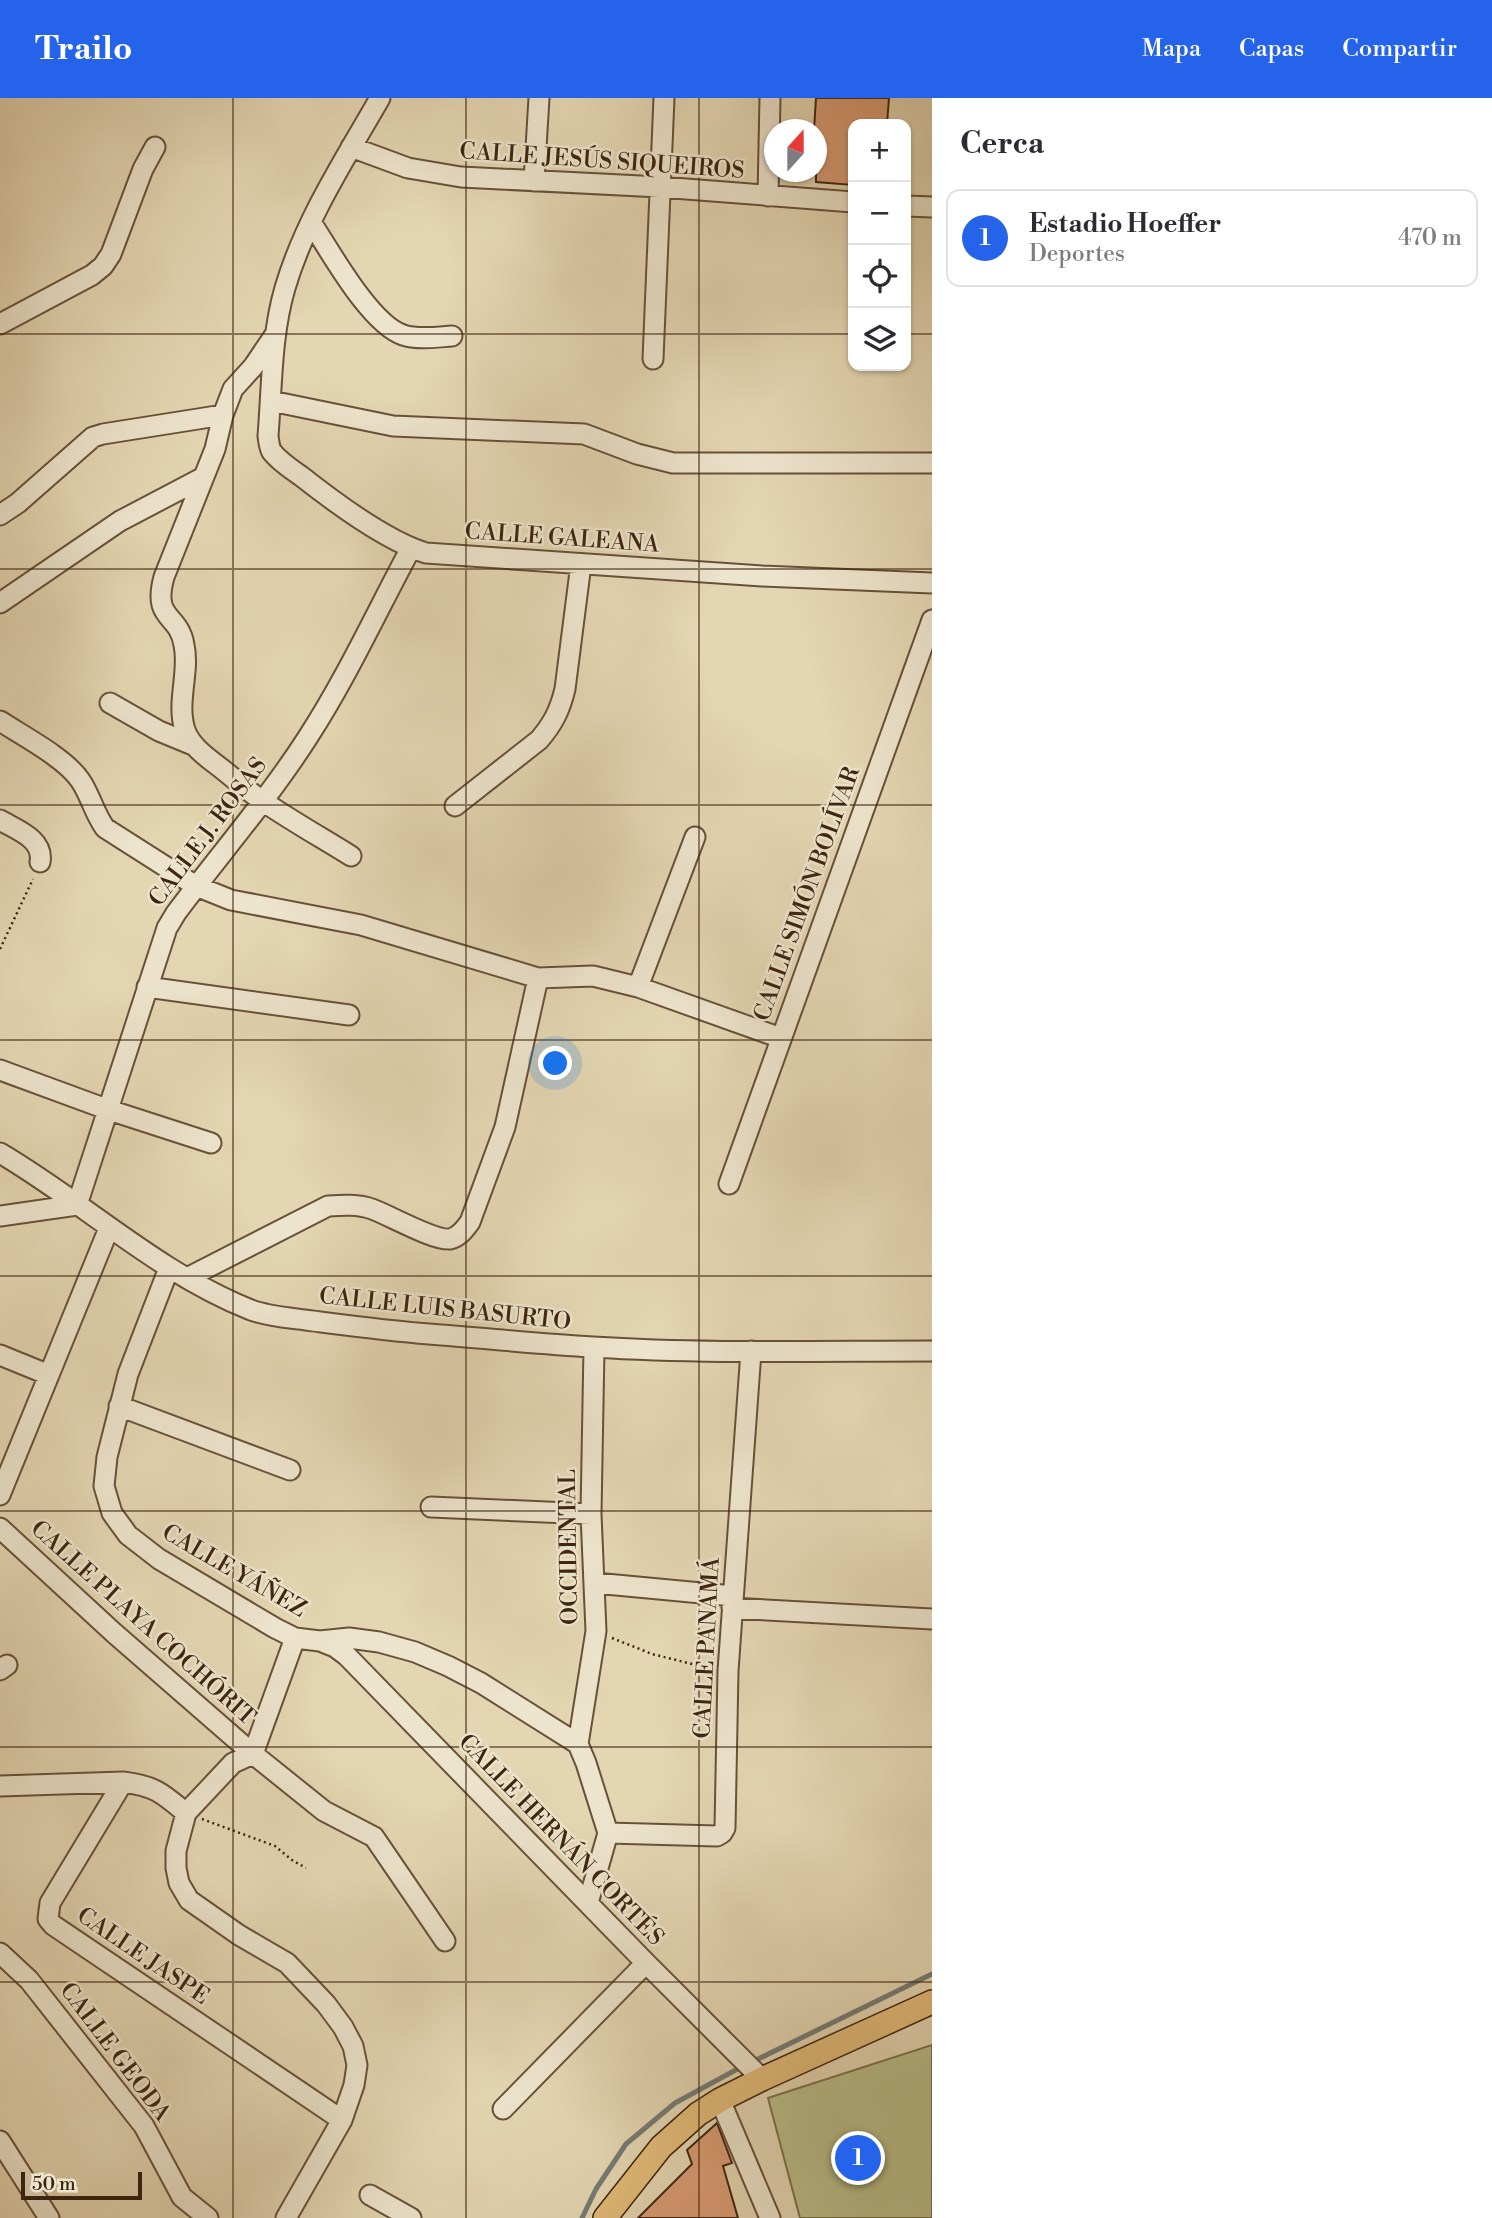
<!DOCTYPE html>
<html lang="es">
<head>
<meta charset="utf-8">
<style>
  :root { --surface:#fff; --page:#f7f7f7; --text:#2b2b33; --muted:#7c7c81; --line:#e1e1e2; --accent:#2563eb }
  body { margin:0; font-family:"Libre Bodoni",serif; background:var(--page); color:var(--text) }
  .controls { position:absolute; right:21px; top:21px; display:grid; overflow:hidden; border-radius:14px; box-shadow:0 2px 5px #0004 }
  .controls button { width:63px; height:63px; display:grid; place-items:center; padding:0; border:0; border-bottom:2px solid var(--line); background:var(--surface); color:var(--text); font:35px sans-serif }
  .compass { position:absolute; left:764px; top:21px; width:63px; height:63px; border-radius:50%; background:var(--surface); box-shadow:0 2px 5px #0004; rotate:21deg }
  .scale { position:absolute; left:21px; bottom:18px; width:121px; box-sizing:border-box; padding-left:7px; border:4px solid #3e2510; border-top:0; font-size:19px; line-height:24px; white-space:nowrap; color:#3e2510; -webkit-text-stroke:5px #ede4cd; paint-order:stroke }
  .you { position:absolute; left:556px; top:966px; width:24px; height:24px; margin:-18px; border:5px solid #fff; border-radius:50%; background:#1a73e8; box-shadow:0 0 0 10px #1a73e833 }
  .badge { display:grid; place-items:center; width:46px; height:46px; border-radius:50%; background:var(--accent); color:#fff; font-size:23px; font-weight:700 }
  .pin { position:absolute; translate:-50% -50%; border:4px solid #fff; box-shadow:0 2px 7px #0006 }
  .list { margin:0; padding:0; list-style:none }
  h2 { display:flex; justify-content:space-between; align-items:center; height:91px; margin:0; padding:0 28px; font-size:30px }
  h2 small { font-size:23px; font-weight:400; color:var(--muted) }
  .list li { display:grid; grid-template-columns:46px 1fr auto; gap:21px; align-items:center; box-sizing:border-box; height:98px; margin:0 14px 14px; padding:0 14px; border:2px solid var(--line); border-radius:14px }
  .list b { display:block; font-size:26px; white-space:nowrap }
  .list p { margin:0; font-size:23px; white-space:nowrap; color:var(--muted) }
  .list em { font-size:23px; font-style:normal; color:var(--muted) }
  .icon { flex:none; width:38px; height:38px; fill:none; stroke:currentColor; stroke-width:2; stroke-linecap:round; stroke-linejoin:round }
  .map { position:relative; flex:none; width:932px; height:2120px; overflow:hidden }
  header { display:flex; align-items:center; gap:42px; box-sizing:border-box; height:98px; padding:0 35px; background:var(--accent); color:#fff }
  header strong { font-size:33px }
  nav { display:flex; gap:38px; margin-inline-start:auto; font-size:24px }
  main { display:flex }
  aside { flex:1; background:var(--surface) }
  .map>svg:first-child { display:block }
  .green { fill:#b9bd89; stroke:#7c714c; stroke-width:2 }
  .lines { fill:none; stroke-linecap:round; stroke-linejoin:round }
  .stream { stroke:#767c75; stroke-width:5 }
  .building { fill:#d99c74; stroke:#3e2510; stroke-width:2 }
  .minor-casing { stroke:#685138; stroke-width:23 }
  .major-casing { stroke:#3e2510; stroke-width:26 }
  .path { stroke:#3e2510; stroke-width:2.5; stroke-dasharray:2 3.5; stroke-linecap:butt }
  .minor { stroke:#ede4cd; stroke-width:19 }
  .major { stroke:#e2bb79; stroke-width:23 }
  .grid { fill:none; stroke:#3e2510; stroke-width:2; stroke-opacity:0.55 }
  .labels { text-anchor:middle; dominant-baseline:central; stroke-width:5; stroke-linejoin:round; paint-order:stroke }
  .street-label { font-size:23px; fill:#3e2510; stroke:#ede4cd }
</style>
</head>
<body>
<header>
<strong>Trailo</strong>
<nav><a>Mapa</a><a>Capas</a><a>Compartir</a></nav>
</header>
<main>
<div class="map">
<svg width="932" height="2120" viewBox="0 0 932 2120">
  <rect width="100%" height="100%" fill="#e4d6b2"/>
  <filter id="stains"><feTurbulence type="fractalNoise" baseFrequency=".00286" numOctaves="4"/><feColorMatrix values="0 0 0 0 .2 0 0 0 0 .09 0 0 0 0 .02 0 0 0 .5 -.17"/></filter>
  <radialGradient id="worn" r=".72"><stop offset=".6" stop-color="#630" stop-opacity="0"/><stop offset="1" stop-color="#630" stop-opacity=".3"/></radialGradient>
  <!-- green -->
  <path class="green" d="M932,1947V2120H800L768,2000Z"/>
  <g class="lines">
    <!-- stream -->
    <path class="stream" d="M752,1964L932,1876
      M582,2120L596,2091L626,2046L675,2005L743,1968"/>
  </g>
  <!-- building -->
  <path class="building" d="M816,0H889L887,26H853V87L816,84V32H814Z
    M717,2025L732,2065L723,2068L738,2120H638L692,2066L687,2052Z"/>
  <g class="lines">
    <defs>
      <path id="minor" d="M380,0C345,61 305,122 285,190C271,238 272,289 268,338C269,344 269,349 272,354C280,364 291,371 301,378C334,404 386,443 426,455L762,478L932,485
        M351,49L408,70L461,79L660,89L853,104
        M534,83L539,0
        M768,98L770,0
        M906,108L932,109
        M311,124C330,153 370,226 403,237C418,242 437,239 452,238
        M0,226L92,177L103,168L111,156L143,71L155,49
        M274,238L253,269L233,291L223,317L215,351L164,479C152,523 179,515 184,547C190,574 176,604 185,632C191,649 208,660 222,671C236,682 249,694 264,704C292,723 322,740 351,758
        M653,261L664,0
        M271,303L393,328L584,336L637,356L673,365H932
        M0,417L18,405L93,339L103,336L223,317
        M0,505L120,423L202,380
        M110,605L159,633L193,647
        M0,623C23,638 65,660 80,682C90,696 94,715 105,730L196,788L231,802L361,827L538,880L593,878L638,889L781,940
        M455,708L539,642C553,626 560,612 565,591L581,466
        M0,722C17,732 44,741 40,764
        M147,889L349,917
        M638,889L695,739
        M0,972L109,1012L211,1045
        M0,1055C85,1105 158,1175 251,1212C270,1219 293,1220 313,1223C352,1228 390,1233 429,1236C484,1240 538,1246 593,1249C706,1256 819,1253 932,1253
        M729,1086L932,522
        M0,1118L77,1107L167,830L176,815C220,756 269,700 308,639C347,579 377,513 411,450
        M169,1170L128,1276L107,1359L104,1388L112,1415L128,1437L159,1461L275,1530L295,1540L320,1543L349,1540L379,1544L415,1554L448,1568L481,1585L578,1646L586,1665L608,1735L588,1805
        M187,1180L328,1108C343,1107 358,1106 372,1111C389,1117 434,1143 450,1141C459,1139 465,1131 470,1124L505,1029L538,880
        M0,1257L49,1277
        M119,1308L290,1372
        M0,1397L109,1130
        M431,1409L591,1416
        M0,1430L114,1535L253,1656L324,1713L374,1739L445,1843
        M595,1485L733,1498
        M732,1510L932,1521
        M320,1543L335,1549L347,1558L646,1865L762,1981
        M0,1572L7,1567
        M578,1646L596,1533L591,1416L594,1250
        M253,1656L233,1665L186,1715L176,1753V1770L179,1785L189,1802L239,1837L287,1865L326,1906L343,1929L353,1948L357,1967L354,1987L342,2022L286,2120
        M253,1656L295,1540
        M123,1684L50,1805L48,1821L53,1827L342,2022
        M0,1688L123,1684C155,1688 162,1695 186,1715
        M608,1735L717,1738L722,1735L725,1730L728,1573L751,1253
        M0,1855L29,1882L144,2028L182,2099L208,2120
        M720,2002L770,2120
        M503,2011L646,1865
        M0,2043L49,2120
        M370,2097L411,2120"/>
      <path id="major" d="M605,2120L661,2049L698,2016L720,2002L762,1981L932,1904"/>
    </defs>
    <!-- minor casing -->
    <use href="#minor" class="minor-casing"/>
    <!-- major casing -->
    <use href="#major" class="major-casing"/>
    <!-- path -->
    <path class="path" d="M0,851L33,781
      M612,1540L652,1556L712,1571
      M202,1721L275,1748L292,1762L306,1770"/>
    <!-- minor -->
    <use href="#minor" class="minor"/>
    <!-- major -->
    <use href="#major" class="major"/>
  </g>
  <!-- grid -->
  <path class="grid" d="M233,0V2120M466,0V2120M699,0V2120M0,236H853M906,236H932M0,471H932M0,707H932M0,942H932M0,1178H932M0,1413H932M0,1649H932M0,1884H932"/>
  <g class="labels">
    <!-- street labels -->
    <g class="street-label">
      <text transform="translate(602 63) rotate(4)">CALLE JESÚS SIQUEIROS</text>
      <text transform="translate(562 440) rotate(4)">CALLE GALEANA</text>
      <text transform="translate(208 734) rotate(-53)">CALLE J. ROSAS</text>
      <text transform="translate(807 796) rotate(-70)">CALLE SIMÓN BOLÍVAR</text>
      <text transform="translate(445 1211) rotate(6)">CALLE LUIS BASURTO</text>
      <text transform="translate(569 1449) rotate(-91)">OCCIDENTAL</text>
      <text transform="translate(234 1473) rotate(30)">CALLE YÁÑEZ</text>
      <text transform="translate(143 1525) rotate(42)">CALLE PLAYA COCHÓRIT</text>
      <text transform="translate(707 1550) rotate(-87)">CALLE PANAMÁ</text>
      <text transform="translate(561 1742) rotate(46)">CALLE HERNÁN CORTÉS</text>
      <text transform="translate(143 1858) rotate(34)">CALLE JASPE</text>
      <text transform="translate(115 1954) rotate(53)">CALLE GEODA</text>
    </g>
  </g>
  <rect width="100%" height="100%" filter="url(#stains)"/>
  <rect width="100%" height="100%" fill="url(#worn)"/>
</svg>
<div class="controls">
<button>+</button>
<button>−</button>
<button><svg class="icon" aria-label="locate" viewBox="0 0 24 24"><circle cx="12" cy="12" r="6"/><path d="M12 2v4M12 18v4M2 12h4M18 12h4"/></svg></button>
<button><svg class="icon" aria-label="layers" viewBox="0 0 24 24"><path d="M12 4l9 5-9 5-9-5zM3 14l9 5 9-5"/></svg></button>
</div>
<svg class="compass" viewBox="-18 -18 36 36"><path d="M0-13l5 13h-10z" fill="#e53935"/><path d="M0 13l5-13h-10z" fill="#7c7c81"/></svg>
<div class="scale">50 m</div>
<div class="you"></div>
<div class="pin badge" style="left:858px;top:2060px">1</div>
</div>
<aside>
<h2>Cerca<small></small></h2>
<ul class="list">
<li><span class="badge">1</span><div><b>Estadio Hoeffer</b><p>Deportes</p></div><em>470 m</em></li>
</ul>
</aside>
</main>
</body>
</html>
